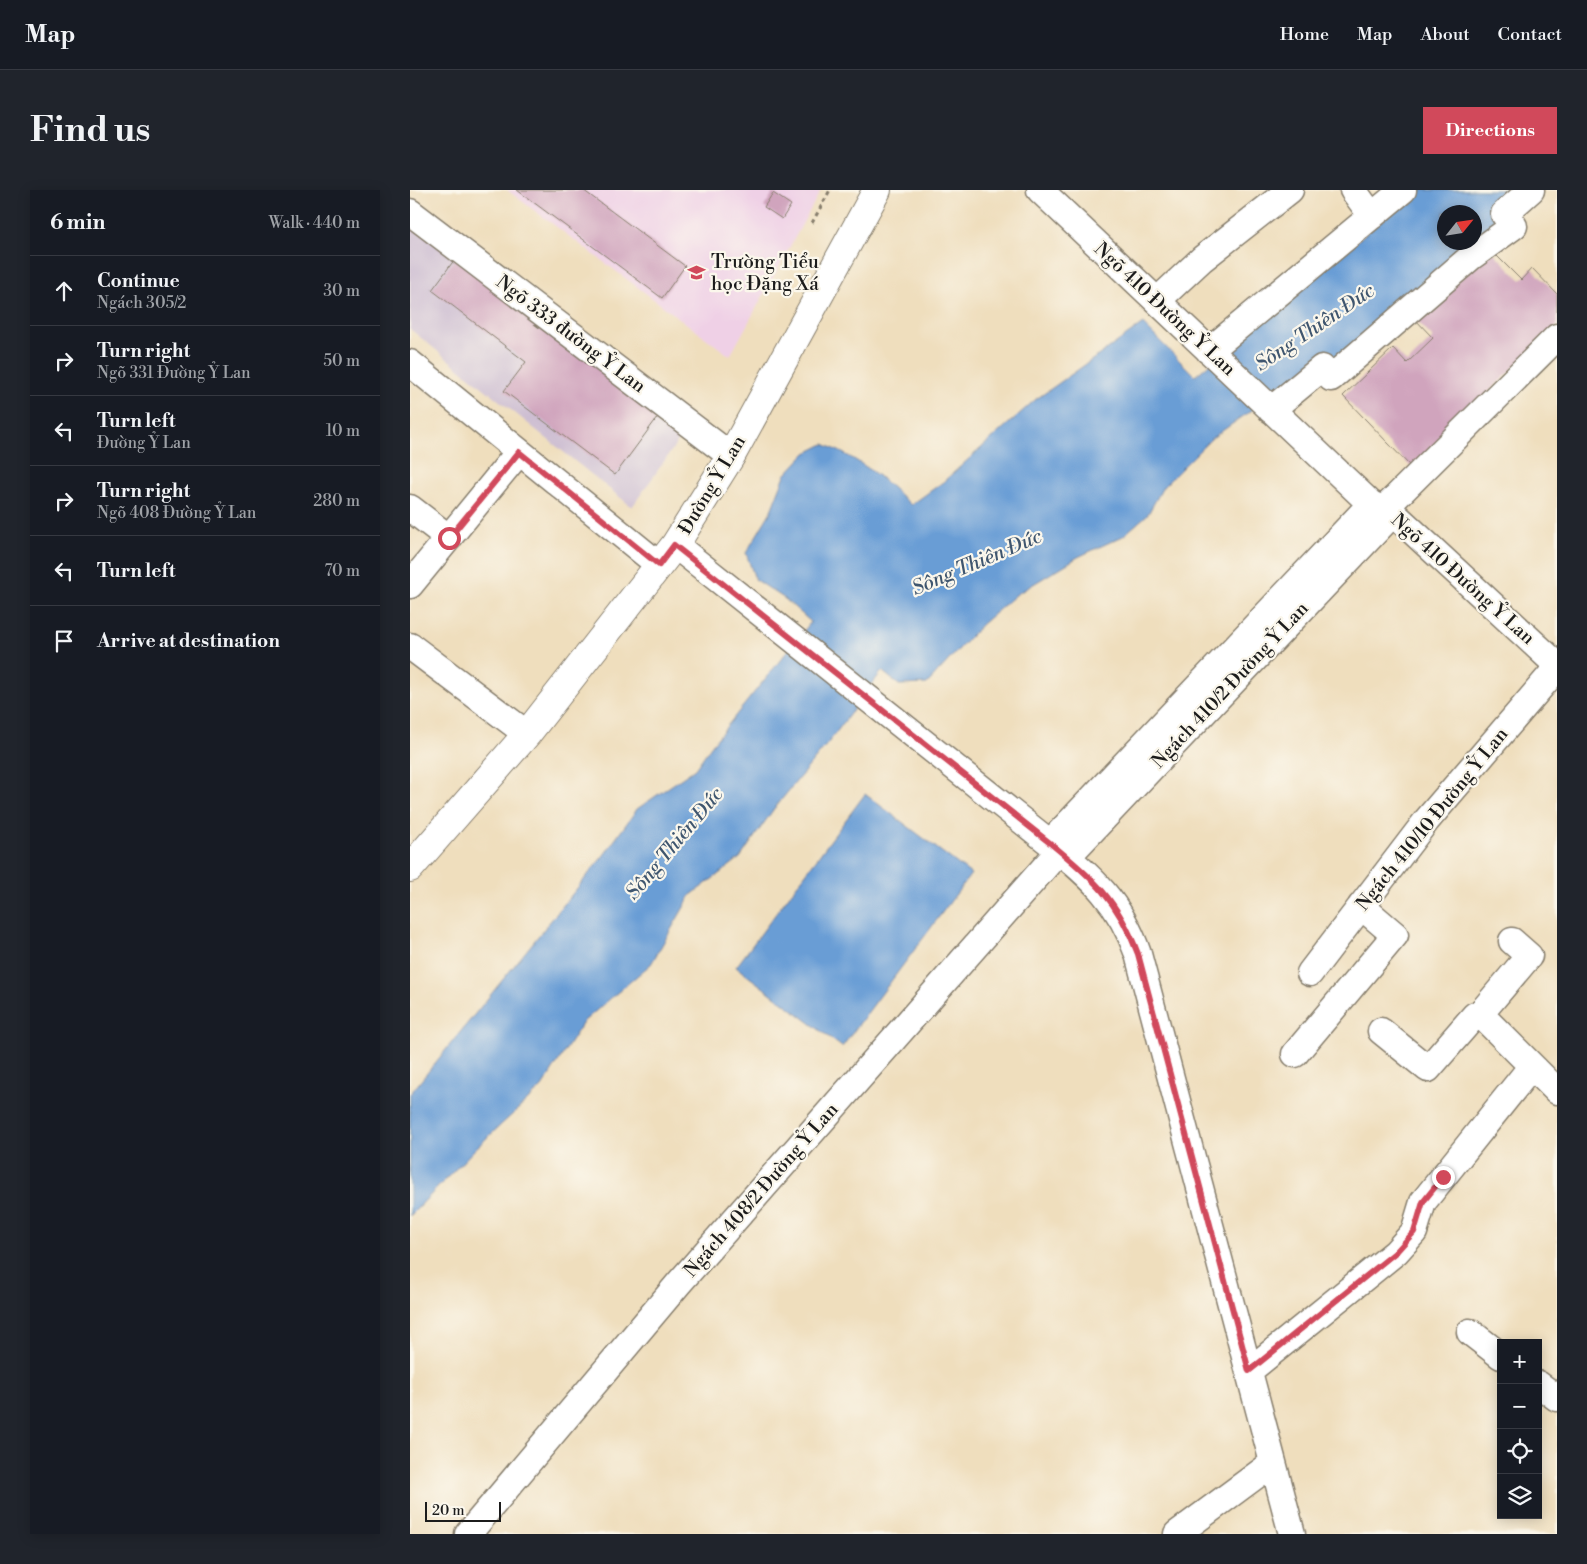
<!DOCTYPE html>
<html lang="en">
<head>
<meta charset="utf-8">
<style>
  :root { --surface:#171b24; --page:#20242c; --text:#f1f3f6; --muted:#9ea1a6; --line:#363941; --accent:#d1495b }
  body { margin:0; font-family:"Libre Bodoni",serif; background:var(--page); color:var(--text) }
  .controls { position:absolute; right:15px; bottom:15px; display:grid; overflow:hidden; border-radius:0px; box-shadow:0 2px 12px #0003 }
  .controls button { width:45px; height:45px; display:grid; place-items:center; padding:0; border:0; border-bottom:1px solid var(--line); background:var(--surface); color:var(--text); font:25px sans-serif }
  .compass { position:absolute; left:1027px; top:15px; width:45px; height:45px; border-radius:50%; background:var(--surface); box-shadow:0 2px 12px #0003; rotate:60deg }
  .scale { position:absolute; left:15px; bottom:12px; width:76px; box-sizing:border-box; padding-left:5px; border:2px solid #1c1c1c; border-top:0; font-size:14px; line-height:18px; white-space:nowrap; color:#1c1c1c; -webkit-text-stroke:4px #fbf7ec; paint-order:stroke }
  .stop { position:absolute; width:15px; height:15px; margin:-11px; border:4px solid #d1495b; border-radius:50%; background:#fff }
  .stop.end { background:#d1495b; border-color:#fff; box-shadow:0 1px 5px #0008 }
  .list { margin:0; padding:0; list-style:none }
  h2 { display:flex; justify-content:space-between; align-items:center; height:65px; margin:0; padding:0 20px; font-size:21px }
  h2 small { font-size:16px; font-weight:400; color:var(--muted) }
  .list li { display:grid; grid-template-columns:32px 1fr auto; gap:15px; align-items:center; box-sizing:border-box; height:70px; padding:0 20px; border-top:1px solid var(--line) }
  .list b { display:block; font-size:19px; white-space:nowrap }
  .list p { margin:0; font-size:16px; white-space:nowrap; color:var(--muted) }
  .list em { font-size:16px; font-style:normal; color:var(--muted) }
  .icon { flex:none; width:28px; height:28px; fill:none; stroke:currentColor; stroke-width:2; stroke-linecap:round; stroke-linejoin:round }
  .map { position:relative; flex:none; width:1147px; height:1344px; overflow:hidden; border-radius:0px }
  header { display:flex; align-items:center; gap:30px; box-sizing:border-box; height:70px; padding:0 25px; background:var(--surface); border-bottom:1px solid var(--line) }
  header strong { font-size:24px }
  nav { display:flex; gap:28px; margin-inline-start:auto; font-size:18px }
  .intro { display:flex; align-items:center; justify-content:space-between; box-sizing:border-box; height:120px; padding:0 30px }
  h1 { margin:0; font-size:35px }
  .button { padding:12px 22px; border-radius:0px; background:var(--accent); color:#fff; font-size:18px; font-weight:700 }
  main { display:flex; gap:30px; padding:0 30px }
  aside { flex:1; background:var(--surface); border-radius:0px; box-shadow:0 2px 12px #0003 }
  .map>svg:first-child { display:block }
  .built { fill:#efd0e6 }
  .industrial { fill:#cdbed2 }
  .water { fill:#699dd5; stroke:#425c78; fill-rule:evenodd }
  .building { fill:#d0a4bd }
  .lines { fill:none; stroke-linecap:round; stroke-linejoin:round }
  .minor-casing { stroke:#867d6c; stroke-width:29 }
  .major-casing { stroke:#867d6c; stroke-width:30 }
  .path { stroke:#867d6c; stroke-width:3; stroke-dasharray:4 4; stroke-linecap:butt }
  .minor { stroke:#fff; stroke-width:26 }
  .major { stroke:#fff; stroke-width:28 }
  .route { stroke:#d1495b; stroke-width:6 }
  .labels { text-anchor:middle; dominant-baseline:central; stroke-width:4.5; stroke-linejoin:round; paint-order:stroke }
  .poi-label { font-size:19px; fill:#1c1c1c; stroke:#fbf7ec; text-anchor:start }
  .street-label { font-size:19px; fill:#1c1c1c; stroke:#fbf7ec }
  .water-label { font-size:20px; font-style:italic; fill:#3f566f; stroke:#fbf7ec }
</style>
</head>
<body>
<header>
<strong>Map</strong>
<nav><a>Home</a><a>Map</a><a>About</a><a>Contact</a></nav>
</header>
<div class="intro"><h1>Find us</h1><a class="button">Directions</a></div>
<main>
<aside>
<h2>6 min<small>Walk · 440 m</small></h2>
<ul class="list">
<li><svg class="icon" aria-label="ahead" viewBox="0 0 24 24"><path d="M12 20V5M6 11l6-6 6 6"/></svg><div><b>Continue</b><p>Ngách 305/2</p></div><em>30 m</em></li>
<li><svg class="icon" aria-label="right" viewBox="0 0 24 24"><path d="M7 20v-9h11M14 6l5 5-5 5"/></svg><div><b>Turn right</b><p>Ngõ 331 Đường Ỷ Lan</p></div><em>50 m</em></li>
<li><svg class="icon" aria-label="left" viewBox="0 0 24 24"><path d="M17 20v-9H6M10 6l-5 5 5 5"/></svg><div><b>Turn left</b><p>Đường Ỷ Lan</p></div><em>10 m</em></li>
<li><svg class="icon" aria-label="right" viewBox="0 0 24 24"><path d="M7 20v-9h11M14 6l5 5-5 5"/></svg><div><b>Turn right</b><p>Ngõ 408 Đường Ỷ Lan</p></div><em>280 m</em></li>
<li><svg class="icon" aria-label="left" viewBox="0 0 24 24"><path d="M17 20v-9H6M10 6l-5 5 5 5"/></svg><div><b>Turn left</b></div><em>70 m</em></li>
<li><svg class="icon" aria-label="arrive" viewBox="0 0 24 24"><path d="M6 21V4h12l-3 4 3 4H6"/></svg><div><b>Arrive at destination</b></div></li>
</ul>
</aside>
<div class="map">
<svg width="1147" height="1344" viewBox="0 0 1147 1344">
  <rect width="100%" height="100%" fill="#fbf7ec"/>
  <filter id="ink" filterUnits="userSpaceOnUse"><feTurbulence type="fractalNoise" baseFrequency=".02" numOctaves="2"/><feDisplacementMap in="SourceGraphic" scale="10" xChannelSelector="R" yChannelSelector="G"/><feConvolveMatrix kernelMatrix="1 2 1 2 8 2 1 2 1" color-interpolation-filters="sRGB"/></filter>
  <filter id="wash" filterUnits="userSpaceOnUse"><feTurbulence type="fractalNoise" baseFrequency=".0096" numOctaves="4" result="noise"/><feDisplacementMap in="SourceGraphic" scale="20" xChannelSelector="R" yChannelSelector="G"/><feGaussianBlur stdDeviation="1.12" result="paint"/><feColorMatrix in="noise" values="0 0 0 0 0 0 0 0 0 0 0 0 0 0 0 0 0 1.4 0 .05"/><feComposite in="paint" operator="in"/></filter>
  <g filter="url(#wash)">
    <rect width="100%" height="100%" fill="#efdebd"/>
    <!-- built -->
    <path class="built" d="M97,0H411L320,166Z"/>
    <!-- industrial -->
    <path class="industrial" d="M0,29L276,240L222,317L0,139Z"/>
    <!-- water -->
    <path class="water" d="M1008,0H1104L1094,37L918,184L908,174L802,248L753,297L738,324L713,346L668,367L607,404L572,434L517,494L489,495L472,481L422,548L363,620L330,668L281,705L241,774L174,831L132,897L66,958L0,1026V904L194,665L227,619L285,579L301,556L401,432L375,409L345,389L336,363L360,323L375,285L396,263L414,254C452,271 471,286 501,315L533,292L625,210L733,134L785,186ZM1034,22H1064V52H1034Z
      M455,604L561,684L432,857L326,777Z"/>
    <g id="blocks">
      <!-- building -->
      <path class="building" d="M107,0H173L275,76L252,108Z
        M363,3L381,15L372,29L354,17Z
        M1083,62L1111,90L1122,78L1147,104V136L1001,277L933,206L983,158L997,173L1023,148L1003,127Z
        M45,69L250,224L205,285L94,201L116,172L22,100Z"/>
    </g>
  </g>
  <g filter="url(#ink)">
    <use href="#blocks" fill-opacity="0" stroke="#867d6c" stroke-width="1"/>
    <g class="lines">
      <defs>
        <path id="minor" d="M630,0L961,314L983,323L1147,475
          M943,0L962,26
          M0,22L321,266
          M747,111L792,69L880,0
          M799,161L993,0
          M0,173L249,375
          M861,220L912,178L921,188L1061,67L1104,36L1094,24L1121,0
          M0,318L39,348
          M974,319L1147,147
          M265,355L640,653C682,688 709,710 728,764L882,1344
          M0,395L109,262
          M0,456L117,544
          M640,653L961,314
          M657,667L983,323
          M900,783L1017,630L1147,478
          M1070,824L1147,901
          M971,841L1018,879L1065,825L1070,824L1119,766L1102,751
          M885,864L985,745L951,716
          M1060,1142L1091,1166
          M839,1181L986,1062L1004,1042L1013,1012L1122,876
          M1128,1194L1147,1208
          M58,1344L269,1093L649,661
          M767,1344L863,1273"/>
        <path id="major" d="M0,678L117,544L265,355L321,266L467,0"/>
      </defs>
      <!-- minor casing -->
      <use href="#minor" class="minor-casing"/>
      <!-- major casing -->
      <use href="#major" class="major-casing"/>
      <!-- path -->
      <path class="path" d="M402,33L420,0"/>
      <!-- minor -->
      <use href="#minor" class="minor"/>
      <!-- major -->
      <use href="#major" class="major"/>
    </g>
  </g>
  <g class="lines" filter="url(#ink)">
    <!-- route -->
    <path class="route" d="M39,348L109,262L249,375L264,355L640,653C683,688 708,710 728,764L839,1181L986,1062L1004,1042L1013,1012L1033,987"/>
  </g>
  <!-- icons -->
  <defs>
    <symbol id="school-bare" viewBox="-9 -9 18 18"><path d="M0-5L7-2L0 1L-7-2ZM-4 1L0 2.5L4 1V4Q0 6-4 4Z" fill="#d1495b" stroke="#fbf7ec" stroke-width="2.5" paint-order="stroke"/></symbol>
  </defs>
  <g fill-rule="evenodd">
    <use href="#school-bare" x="274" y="70" width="25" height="25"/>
  </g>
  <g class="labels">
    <!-- poi labels -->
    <g class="poi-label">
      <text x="301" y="72">Trường Tiểu<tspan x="301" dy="22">học Đặng Xá</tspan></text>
    </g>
    <!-- street labels -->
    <g class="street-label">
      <text transform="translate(755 119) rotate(43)">Ngõ 410 Đường Ỷ Lan</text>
      <text transform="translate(161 144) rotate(37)">Ngõ 333 đường Ỷ Lan</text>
      <text transform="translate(302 295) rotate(-59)">Đường Ỷ Lan</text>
      <text transform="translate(1053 389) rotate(42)">Ngõ 410 Đường Ỷ Lan</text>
      <text transform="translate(820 495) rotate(-47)">Ngách 410/2 Đường Ỷ Lan</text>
      <text transform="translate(1022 629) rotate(-51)">Ngách 410/10 Đường Ỷ Lan</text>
      <text transform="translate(351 1000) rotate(-49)">Ngách 408/2 Đường Ỷ Lan</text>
    </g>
    <!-- water labels -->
    <g class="water-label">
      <text transform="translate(905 138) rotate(-34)">Sông Thiên Đức</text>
      <text transform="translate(567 373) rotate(-23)">Sông Thiên Đức</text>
      <text transform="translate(265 654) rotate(-50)">Sông Thiên Đức</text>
    </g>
  </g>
</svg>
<div class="controls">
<button>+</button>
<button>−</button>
<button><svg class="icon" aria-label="locate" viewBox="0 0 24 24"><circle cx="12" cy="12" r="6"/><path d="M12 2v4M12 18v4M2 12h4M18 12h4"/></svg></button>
<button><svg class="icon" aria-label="layers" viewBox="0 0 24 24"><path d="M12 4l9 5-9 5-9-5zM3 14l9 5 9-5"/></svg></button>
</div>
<svg class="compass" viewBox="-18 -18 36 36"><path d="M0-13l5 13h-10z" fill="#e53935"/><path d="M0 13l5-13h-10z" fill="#9ea1a6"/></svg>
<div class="scale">20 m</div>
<div class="stop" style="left:39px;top:348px"></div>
<div class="stop end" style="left:1033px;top:987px"></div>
</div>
</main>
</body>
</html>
